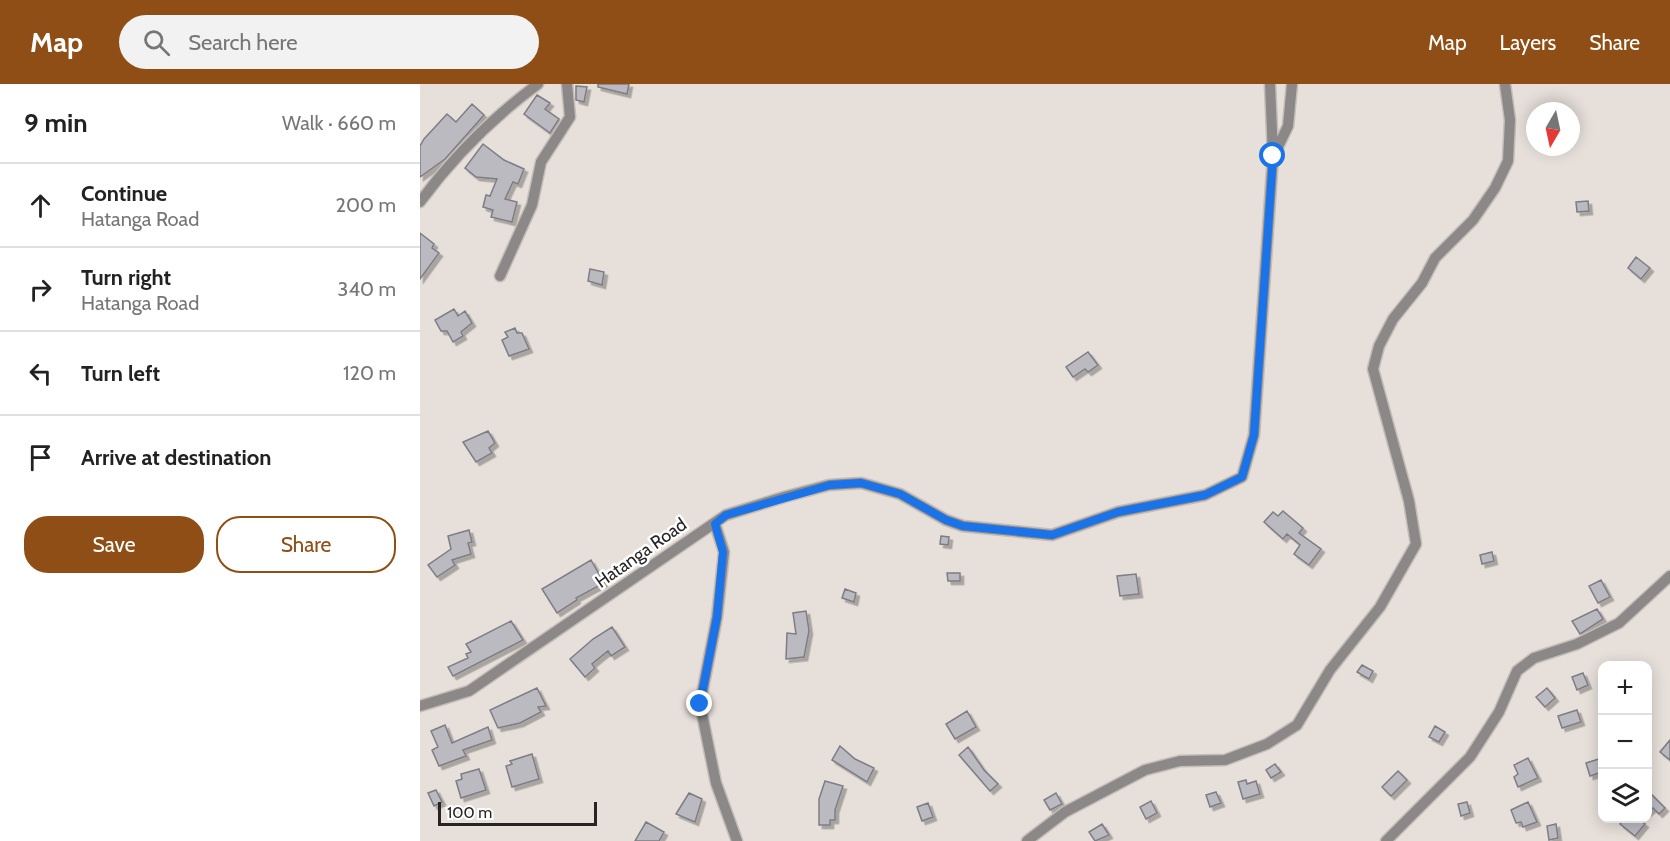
<!DOCTYPE html>
<html lang="en">
<head>
<meta charset="utf-8">
<style>
  :root { --surface:#fff; --page:#f2f2f2; --text:#222; --muted:#767676; --line:#e0e0e0; --accent:#8e4e16 }
  body { margin:0; font-family:Cabin,sans-serif; background:var(--page); color:var(--text) }
  .controls { position:absolute; right:18px; bottom:18px; display:grid; overflow:hidden; border-radius:12px; box-shadow:0 3px 15px #0003 }
  .controls button { width:54px; height:54px; display:grid; place-items:center; padding:0; border:0; border-bottom:2px solid var(--line); background:var(--surface); color:var(--text); font:30px sans-serif }
  .compass { position:absolute; left:1106px; top:18px; width:54px; height:54px; border-radius:50%; background:var(--surface); box-shadow:0 3px 15px #0003; rotate:189deg }
  .scale { position:absolute; left:18px; bottom:15px; width:159px; box-sizing:border-box; padding-left:6px; border:3px solid #272423; border-top:0; font-size:16px; line-height:21px; white-space:nowrap; color:#272423; -webkit-text-stroke:4px #fff; paint-order:stroke }
  .stop { position:absolute; width:18px; height:18px; margin:-14px; border:4px solid #1a73e8; border-radius:50%; background:#fff }
  .stop.end { background:#1a73e8; border-color:#fff; box-shadow:0 2px 6px #0008 }
  .list { margin:0; padding:0; list-style:none }
  h2 { display:flex; justify-content:space-between; align-items:center; height:78px; margin:0; padding:0 24px; font-size:26px }
  h2 small { font-size:20px; font-weight:400; color:var(--muted) }
  .list li { display:grid; grid-template-columns:39px 1fr auto; gap:18px; align-items:center; box-sizing:border-box; height:84px; padding:0 24px; border-top:2px solid var(--line) }
  .list b { display:block; font-size:22px; white-space:nowrap }
  .list p { margin:0; font-size:20px; white-space:nowrap; color:var(--muted) }
  .list em { font-size:20px; font-style:normal; color:var(--muted) }
  .actions { display:flex; gap:12px; padding:18px 24px }
  .actions a { flex:1; padding:14px 0; border:2px solid var(--accent); border-radius:24px; text-align:center; font-size:21px; color:var(--accent) }
  .actions .main { background:var(--accent); color:#fff }
  .icon { flex:none; width:33px; height:33px; fill:none; stroke:currentColor; stroke-width:2; stroke-linecap:round; stroke-linejoin:round }
  .map { position:relative; flex:none; width:1250px; height:757px; overflow:hidden }
  header { display:flex; align-items:center; gap:36px; box-sizing:border-box; height:84px; padding:0 30px; background:var(--accent); color:#fff }
  header strong { font-size:28px }
  nav { display:flex; gap:33px; margin-inline-start:auto; font-size:21px }
  .search { width:420px; height:54px; background:var(--page); display:flex; align-items:center; gap:15px; box-sizing:border-box; padding:0 21px; border-radius:33px; color:var(--muted); font-size:22px }
  main { display:flex }
  aside { flex:1; background:var(--surface) }
  .map>svg:first-child { display:block }
  .building { fill:#bcbac1; stroke:#7e7d83; stroke-width:1.5; filter:url(#shadow) }
  .lines { fill:none; stroke-linecap:round; stroke-linejoin:round }
  .minor-casing { stroke:#c4bdb9; stroke-width:13 }
  .minor { stroke:#8b8887; stroke-width:10 }
  .route { stroke:#1a73e8; stroke-width:8 }
  .labels { text-anchor:middle; dominant-baseline:central; stroke-width:5; stroke-linejoin:round; paint-order:stroke }
  .street-label { font-size:18px; fill:#272423; stroke:#fff }
</style>
</head>
<body>
<header>
<strong>Map</strong>
<div class="search"><svg class="icon" aria-label="search" viewBox="0 0 24 24"><circle cx="10" cy="10" r="6"/><path d="M15 15l6 6"/></svg>Search here</div>
<nav><a>Map</a><a>Layers</a><a>Share</a></nav>
</header>
<main>
<aside>
<h2>9 min<small>Walk · 660 m</small></h2>
<ul class="list">
<li><svg class="icon" aria-label="ahead" viewBox="0 0 24 24"><path d="M12 20V5M6 11l6-6 6 6"/></svg><div><b>Continue</b><p>Hatanga Road</p></div><em>200 m</em></li>
<li><svg class="icon" aria-label="right" viewBox="0 0 24 24"><path d="M7 20v-9h11M14 6l5 5-5 5"/></svg><div><b>Turn right</b><p>Hatanga Road</p></div><em>340 m</em></li>
<li><svg class="icon" aria-label="left" viewBox="0 0 24 24"><path d="M17 20v-9H6M10 6l-5 5 5 5"/></svg><div><b>Turn left</b></div><em>120 m</em></li>
<li><svg class="icon" aria-label="arrive" viewBox="0 0 24 24"><path d="M6 21V4h12l-3 4 3 4H6"/></svg><div><b>Arrive at destination</b></div></li>
</ul>
<div class="actions"><a class="main">Save</a><a>Share</a></div>
</aside>
<div class="map">
<svg width="1250" height="757" viewBox="0 0 1250 757">
  <defs>
    <filter id="shadow"><feDropShadow dx="3.5" dy="3.5" stdDeviation="0" flood-color="#0004"/></filter>
  </defs>
  <rect width="100%" height="100%" fill="#e6dfda"/>
  <!-- building -->
  <path class="building" d="M178,0H209L207,10L178,3Z
    M156,2L167,3L164,18L156,16Z
    M117,11L130,19L125,25L139,35L130,49L104,30Z
    M52,20L64,31L25,75L0,93V62L4,55L27,30L36,38Z
    M63,60L84,76L104,85L98,100L93,98L85,115L97,118L92,138L71,133L73,126L63,123L66,111L70,112L77,95L56,93L45,84Z
    M1168,117L1169,127L1157,128L1156,118Z
    M0,149L14,160L12,164L19,169L0,195Z
    M1216,173L1230,184L1221,195L1208,184Z
    M170,185L184,188L182,201L168,197Z
    M34,225L38,232L45,227L52,239L41,248L43,252L33,258L27,247H21L15,236Z
    M95,244L97,249H102L109,265L89,272L82,256L88,253L85,248Z
    M668,268L678,281L668,288L665,285L653,293L646,283Z
    M68,347L75,359L69,364L72,369L56,378L43,358Z
    M863,427L883,444L879,449L901,465L889,481L874,470L880,461L867,450L863,455L844,438L853,428L858,432Z
    M49,446L52,458L48,459L51,470L32,476L35,481L17,493L8,481L31,465L28,452Z
    M521,452L529,453L528,461L520,460Z
    M1072,468L1074,477L1062,480L1060,471Z
    M171,476L184,499L156,514L157,516L137,529L122,505Z
    M527,489H540V497H528Z
    M716,490L719,510L700,512L697,492Z
    M1181,496L1190,513L1178,519L1169,502Z
    M425,505L436,509L434,518L422,514Z
    M1177,525L1183,535L1160,550L1152,537Z
    M386,527L389,547L384,573L366,575L367,549L376,550L373,529Z
    M91,537L103,556L33,592L28,583L48,574L46,570L51,568L46,560Z
    M192,543L205,563L191,572L188,567L172,580L175,584L165,593L150,575L173,555Z
    M942,581L953,587L949,595L937,588Z
    M1163,589L1168,601L1157,606L1152,593Z
    M117,604L126,622L118,623L121,628L100,639L78,644L70,626Z
    M1127,604L1135,614L1125,623L1116,613Z
    M1157,626L1161,638L1142,644L1138,632Z
    M547,627L556,643L535,655L526,640Z
    M25,641L32,659L68,643L72,656L43,666L46,672L19,682L12,666L18,663L11,647Z
    M1015,642L1025,648L1019,658L1009,653Z
    M1250,656V676L1240,668Z
    M420,662L435,675L454,684L447,698L412,676Z
    M548,663L564,686L578,700L570,707L539,671Z
    M112,670L119,695L92,703L86,682L92,680L90,677Z
    M1108,674L1118,694L1098,703L1094,693L1098,690L1094,681Z
    M1182,674V688L1170,692L1166,679Z
    M855,680L861,688L851,694L846,686Z
    M59,685L66,706L41,714L36,697L42,695L41,690Z
    M978,687L987,696L971,712L962,703Z
    M826,696L827,700L836,697L840,710L823,715L818,698Z
    M405,697L423,702L415,726V736H410V741H399V715Z
    M16,706L22,718L14,722L8,709Z
    M1227,706L1245,724L1239,730L1233,724L1227,729Z
    M796,708L801,719L790,723L786,711Z
    M269,709L282,715L275,738L256,730Z
    M636,709L642,720L630,726L624,716Z
    M731,717L737,729L726,735L720,723Z
    M1047,718L1050,729L1041,732L1038,720Z
    M1108,718L1117,738L1103,743L1101,738L1096,739L1091,726Z
    M508,719L513,733L502,737L497,723Z
    M1205,735H1218L1225,740L1215,752L1200,740Z
    M226,738L244,748L239,757H215Z
    M682,740L689,751L675,757L669,748Z
    M1136,740L1138,754L1129,756L1127,742Z"/>
  <g class="lines">
    <defs>
      <path id="minor" d="M855,69L868,42L872,0
        M0,118C34,72 72,34 118,0
        M80,192L112,121L121,78L150,33L147,0
        M295,440L304,468L297,533L280,620L296,699L317,757
        M0,622L49,607L306,431L364,413L409,401L441,399L480,410L526,436L543,442L632,451L698,428L785,411L822,393L834,351L853,72L850,0
        M607,757L645,728L725,686L760,677L805,676L847,660L877,641L910,586L960,523L996,460L989,417L953,285L959,262L973,235L1002,199L1015,174L1053,136L1075,104L1088,77L1090,36L1085,0
        M966,757L1050,673L1079,628L1097,587L1114,574L1157,560L1199,539L1250,492"/>
    </defs>
    <!-- minor casing -->
    <use href="#minor" class="minor-casing"/>
    <!-- minor -->
    <use href="#minor" class="minor"/>
  </g>
  <g class="lines">
    <!-- route -->
    <path class="route" d="M280,620L297,533L303,468L295,440L306,431L410,401L441,399L480,410L526,436L543,442L632,451L698,428L785,411L822,393L834,351L853,72"/>
  </g>
  <g class="labels">
    <!-- street labels -->
    <g class="street-label">
      <text transform="translate(221 469) rotate(-35)">Hatanga Road</text>
    </g>
  </g>
</svg>
<div class="controls">
<button>+</button>
<button>−</button>
<button><svg class="icon" aria-label="layers" viewBox="0 0 24 24"><path d="M12 4l9 5-9 5-9-5zM3 14l9 5 9-5"/></svg></button>
</div>
<svg class="compass" viewBox="-18 -18 36 36"><path d="M0-13l5 13h-10z" fill="#e53935"/><path d="M0 13l5-13h-10z" fill="#767676"/></svg>
<div class="scale">100 m</div>
<div class="stop" style="left:853px;top:72px"></div>
<div class="stop end" style="left:280px;top:620px"></div>
</div>
</main>
</body>
</html>
